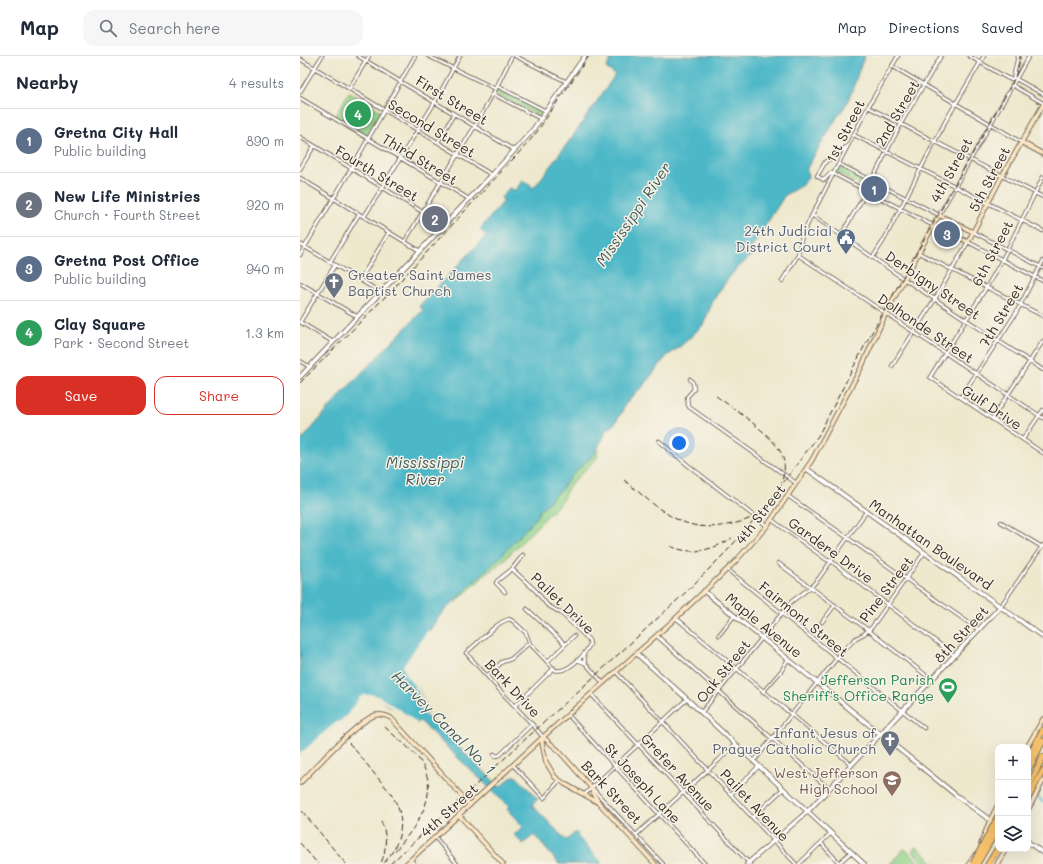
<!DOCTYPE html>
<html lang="en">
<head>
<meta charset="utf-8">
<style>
  :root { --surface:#fff; --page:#f6f6f7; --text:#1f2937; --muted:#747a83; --line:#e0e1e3; --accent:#d93025 }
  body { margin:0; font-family:Mali,sans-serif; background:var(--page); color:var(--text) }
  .controls { position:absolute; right:12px; bottom:12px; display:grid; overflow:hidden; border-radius:8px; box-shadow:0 4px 16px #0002 }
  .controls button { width:36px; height:36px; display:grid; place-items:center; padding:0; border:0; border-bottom:1px solid var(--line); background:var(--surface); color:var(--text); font:20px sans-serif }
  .you { position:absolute; left:379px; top:387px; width:14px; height:14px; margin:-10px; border:3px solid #fff; border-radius:50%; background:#1a73e8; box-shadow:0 0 0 6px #1a73e833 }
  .badge { display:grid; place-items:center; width:26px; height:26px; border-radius:50%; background:var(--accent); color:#fff; font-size:13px; font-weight:700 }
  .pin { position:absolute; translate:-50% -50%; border:2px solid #fff; box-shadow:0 1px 4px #0006 }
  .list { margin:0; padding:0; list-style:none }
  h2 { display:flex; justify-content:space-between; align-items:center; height:52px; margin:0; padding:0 16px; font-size:17px }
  h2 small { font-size:13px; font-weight:400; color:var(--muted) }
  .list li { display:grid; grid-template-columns:26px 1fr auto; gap:12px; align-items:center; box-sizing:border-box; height:64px; padding:0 16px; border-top:1px solid var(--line) }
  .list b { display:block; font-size:15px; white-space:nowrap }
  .list p { margin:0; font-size:13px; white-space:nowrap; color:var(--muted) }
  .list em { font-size:13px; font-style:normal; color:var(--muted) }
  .actions { display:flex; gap:8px; padding:12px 16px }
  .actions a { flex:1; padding:9px 0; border:1px solid var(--accent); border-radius:12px; text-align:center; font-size:14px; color:var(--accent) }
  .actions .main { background:var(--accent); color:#fff }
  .icon { flex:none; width:22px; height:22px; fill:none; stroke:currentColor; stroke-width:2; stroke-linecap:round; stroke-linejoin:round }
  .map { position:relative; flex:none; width:743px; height:808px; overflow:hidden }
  header { display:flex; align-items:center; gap:24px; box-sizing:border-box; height:56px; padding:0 20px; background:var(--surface); border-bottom:1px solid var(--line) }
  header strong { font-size:19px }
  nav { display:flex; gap:22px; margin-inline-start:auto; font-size:14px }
  .search { width:280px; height:36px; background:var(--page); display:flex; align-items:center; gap:10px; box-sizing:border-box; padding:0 14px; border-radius:12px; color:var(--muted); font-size:15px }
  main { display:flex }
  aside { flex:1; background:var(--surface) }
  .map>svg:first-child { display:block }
  .green { fill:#91d38a; stroke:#667e54 }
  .water { fill:#4bb7c7; stroke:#437072 }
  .pier { fill:#eee8cd }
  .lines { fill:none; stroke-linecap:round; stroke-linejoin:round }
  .canal { stroke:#4bb7c7; stroke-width:2.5 }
  .minor-casing { stroke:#7a6c5b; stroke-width:4.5 }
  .tertiary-casing { stroke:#7a6c5b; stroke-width:5.5 }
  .secondary-casing { stroke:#7a6c5b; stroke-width:5.5 }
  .motorway-casing { stroke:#7a6c5b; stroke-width:7 }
  .minor { stroke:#fff; stroke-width:2.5 }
  .tertiary { stroke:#fff; stroke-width:3.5 }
  .secondary { stroke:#fbe6c4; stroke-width:3.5 }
  .motorway { stroke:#f5c16b; stroke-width:5 }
  .rail { stroke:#3b2a1e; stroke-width:1; stroke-dasharray:6 3; stroke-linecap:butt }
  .motorway-bridge-casing { stroke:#7a6c5b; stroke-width:7; stroke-linecap:butt }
  .motorway-bridge { stroke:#f5c16b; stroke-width:5 }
  .labels { text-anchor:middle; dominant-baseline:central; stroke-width:3; stroke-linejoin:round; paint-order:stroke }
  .street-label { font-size:14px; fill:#3b2a1e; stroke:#f7f3e8 }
  .service-label { font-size:14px; fill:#4e5e75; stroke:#f7f3e8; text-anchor:end }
  .worship-label { font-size:14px; fill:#5b616d; stroke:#f7f3e8; text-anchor:start }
  .leisure-label { font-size:14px; fill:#27864d; stroke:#f7f3e8; text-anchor:end }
  .education-label { font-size:14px; fill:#785e54; stroke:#f7f3e8; text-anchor:end }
  .water-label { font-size:15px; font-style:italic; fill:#415b59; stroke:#f7f3e8 }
</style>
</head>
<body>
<header>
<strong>Map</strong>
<div class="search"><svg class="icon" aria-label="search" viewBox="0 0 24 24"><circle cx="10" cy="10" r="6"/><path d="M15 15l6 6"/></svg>Search here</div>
<nav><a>Map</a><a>Directions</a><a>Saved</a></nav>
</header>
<main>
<aside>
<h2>Nearby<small>4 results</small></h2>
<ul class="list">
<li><span class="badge" style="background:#5c6f8a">1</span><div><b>Gretna City Hall</b><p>Public building</p></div><em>890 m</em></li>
<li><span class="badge" style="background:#6b7280">2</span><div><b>New Life Ministries</b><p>Church · Fourth Street</p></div><em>920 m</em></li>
<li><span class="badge" style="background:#5c6f8a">3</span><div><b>Gretna Post Office</b><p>Public building</p></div><em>940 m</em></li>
<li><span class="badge" style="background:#2e9e5b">4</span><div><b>Clay Square</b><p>Park · Second Street</p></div><em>1.3 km</em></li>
</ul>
<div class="actions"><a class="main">Save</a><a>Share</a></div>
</aside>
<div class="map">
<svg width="743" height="808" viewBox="0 0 743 808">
  <rect width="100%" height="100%" fill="#f7f3e8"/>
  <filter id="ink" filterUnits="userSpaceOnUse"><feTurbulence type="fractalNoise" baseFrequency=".025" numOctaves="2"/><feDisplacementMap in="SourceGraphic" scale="8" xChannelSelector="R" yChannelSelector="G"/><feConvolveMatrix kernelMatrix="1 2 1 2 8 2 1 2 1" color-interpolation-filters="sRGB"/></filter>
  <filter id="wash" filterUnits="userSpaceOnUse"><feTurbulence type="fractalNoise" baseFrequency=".012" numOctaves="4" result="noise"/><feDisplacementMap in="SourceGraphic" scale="16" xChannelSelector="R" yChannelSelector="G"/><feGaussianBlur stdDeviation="0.9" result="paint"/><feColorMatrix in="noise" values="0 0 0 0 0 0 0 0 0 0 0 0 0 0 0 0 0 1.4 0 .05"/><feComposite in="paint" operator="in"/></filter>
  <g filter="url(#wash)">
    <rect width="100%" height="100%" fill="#eee8cd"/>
    <!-- green -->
    <path class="green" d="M198,33L243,56L240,61L195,38Z
      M49,36L81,55L67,80L35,61Z
      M541,110L545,111L543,113L552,117L554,116L560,119L558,120C564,123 568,124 573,126L569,135L562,131L564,130L555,126H552L546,123L548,122L541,119H537V114Z
      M298,391L297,402L269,430L261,446L205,503L184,520L155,547L162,537L221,478L234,464L241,453L248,447L255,438L259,436L272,419L294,398Z
      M616,790L635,808H625L612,795Z
      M604,793L606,794L621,808H590Z"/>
    <!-- water -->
    <path class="water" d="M313,0H320L323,2L324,0H565C555,20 553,43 538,60L507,112L508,122L502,129L485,139L453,189L450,196L452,199L446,205L436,213L428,223L414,243L403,269L382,289L366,301L340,334H338L324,350L322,356L313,370L305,374V379L294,398L272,419L259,436L255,438L248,447L241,453L234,464L201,500L141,558L104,611L114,629L117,630L129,655L125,659L200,731L213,720H216L238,743L232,749L266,784L268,783L275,776L278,778L277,780L303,808H259L234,779L223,788L214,779L223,771L207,753L209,751L120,665L116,668L105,659L71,640L60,643L49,658L0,700V386L46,333L123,254L119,250L186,180L180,173L204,145L201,142L209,132L215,134L220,128L222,124L234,132L275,77L315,19L306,12Z"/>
    <!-- pier -->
    <path class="pier" d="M128,574L131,576L120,592L108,606L106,611L114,628L117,629L129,655L128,656L121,645L115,630V637L126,658L125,659L115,640L113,636L114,629L112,628L106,618L103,610Z
      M72,638L80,641L106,658L117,667L115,670L88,649L71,642L61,645L50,659L21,683L0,702V698L35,667L40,665L46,660L60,641L64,639Z"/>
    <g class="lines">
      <!-- canal -->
      <path class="canal" d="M738,741L743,746"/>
    </g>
  </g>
  <g filter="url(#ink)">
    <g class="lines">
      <defs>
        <path id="minor" d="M58,0L214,94
          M128,0L196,33
          M215,0L267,26
          M669,0L707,22L710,23H716L743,38
          M0,3L192,119
          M592,10L721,86
          M713,23L718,0
          M712,29L743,47
          M197,30L246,55
          M49,33L69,0
          M0,36L22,0
          M193,38L241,63
          M0,42L169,143
          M568,51L743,141
          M554,79L743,175
          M0,81L144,169
          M138,86L154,58
          M539,108L639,159L729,0
          M0,113L14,90
          M534,118L634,170
          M534,118L531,117L524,124L517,120L526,105L537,99L546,91
          M743,121L702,204L686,232L630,321L743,397
          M0,122L120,195
          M572,124L604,62L641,0
          M512,159L601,221L743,314
          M64,161L135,46L160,0
          M673,176L743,212
          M541,179L567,135
          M105,185L175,70L193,38L212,0
          M0,188L80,236
          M619,197L743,260
          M0,199L51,113L115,0
          M498,199L743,362
          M573,201L584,184L645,66L684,0
          M30,206L59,158
          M60,224L89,176
          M482,225L498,199L502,180L512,159L568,51L598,0
          M0,227L58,261
          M0,266L35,209
          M0,266L33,286
          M0,305L10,311
          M592,310L635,243L668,186L743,225
          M390,323L393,327L394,333L387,341L388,349L389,351L496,427
          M661,341L716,257L743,205
          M692,363L743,285
          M723,383L743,354
          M359,385L389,410L467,470
          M488,440L679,574
          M472,464L527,504L531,505L655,600
          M701,466L742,491
          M478,507L568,574L632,624
          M212,513L236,535L247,549L261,557L289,584L290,588C286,598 267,618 255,614L230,588L226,577L213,565L209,563L202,566L196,570L166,597L205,640L232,668L243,681
          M428,514L624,672
          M205,536L196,527L197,525L212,513L223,499
          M700,551L743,489
          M227,553L265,588
          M376,562L552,709
          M522,566L535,549
          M419,579L434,560
          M357,580L529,733
          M277,604L285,607L284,599
          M248,605L274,580
          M285,607L303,627
          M317,617L496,808
          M187,620L202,606L211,603L229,587
          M463,636L482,614L488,603
          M291,638L450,808
          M215,650L254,612
          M401,657L491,546L511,531L519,522L566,456
          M268,659L405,808
          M194,698L196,700L200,699L232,668
          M454,705L542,596L556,582L564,578L572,571L624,497
          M213,709L244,742L259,725
          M292,732L363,808
          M285,738L387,643
          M431,738L459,710
          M453,761L483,733
          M336,779L419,704L435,688
          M135,781L157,808
          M521,787L540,808
          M110,804L114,808
          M539,807L551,796
          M499,808L531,777"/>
        <path id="tertiary" d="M0,321L192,119L232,75L285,0
          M507,413L743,581
          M404,535L657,740L690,764L698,768
          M337,598L387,643L564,808
          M728,786L743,797
          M447,808L508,755L700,551"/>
        <path id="secondary" d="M721,86L743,98
          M634,170L668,186L702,120L743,49
          M727,691L743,663
          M0,727C15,712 58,664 76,659C82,658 86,659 91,662L170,749
          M299,747L265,728L255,721L246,706L242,687L243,681L258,694L289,729L299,747L355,808
          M728,754L743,725
          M159,759L203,808
          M681,788L690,764L698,749
          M106,808L243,681L376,562L434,507L467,470L512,404L562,310L586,257L639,159L673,176
          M669,808L675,799
          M697,808L706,793"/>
        <path id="motorway" d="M728,703L743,674
          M728,714L743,685
          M728,732L743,701
          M728,742L743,715
          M688,808L698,792"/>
      </defs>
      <!-- minor casing -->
      <use href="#minor" class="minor-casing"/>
      <!-- tertiary casing -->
      <use href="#tertiary" class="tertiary-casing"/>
      <!-- secondary casing -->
      <use href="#secondary" class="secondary-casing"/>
      <!-- motorway casing -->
      <use href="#motorway" class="motorway-casing"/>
      <!-- minor -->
      <use href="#minor" class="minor"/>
      <!-- tertiary -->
      <use href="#tertiary" class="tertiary"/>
      <!-- secondary -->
      <use href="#secondary" class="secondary"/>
      <!-- motorway -->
      <use href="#motorway" class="motorway"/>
      <!-- rail -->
      <path class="rail" d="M0,327L88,238L227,88L236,77L289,0
        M416,340C433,352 473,379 481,397C486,407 485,417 481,427
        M324,424C358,451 380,478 427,469C437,467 447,465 456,459
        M370,490C392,500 413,494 432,482
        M85,671C96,682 115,695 122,708C141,741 114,773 94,796
        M49,687C59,698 68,710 77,721C83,728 90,735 94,743C107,765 100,790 83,808
        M2,755L46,808
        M81,765C87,778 87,793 81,807
        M0,787L18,808
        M90,808L219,689L296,619L386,536L427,495L465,451L518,380L566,287L712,28L717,16L721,0"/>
      <defs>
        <path id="motorway-bridge" d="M673,808L698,761
          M677,808L698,772"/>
      </defs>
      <!-- motorway-bridge casing -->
      <use href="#motorway-bridge" class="motorway-bridge-casing"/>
      <!-- motorway-bridge -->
      <use href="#motorway-bridge" class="motorway-bridge"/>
    </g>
  </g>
  <!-- icons -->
  <defs>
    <symbol id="civic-pin" viewBox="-11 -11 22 30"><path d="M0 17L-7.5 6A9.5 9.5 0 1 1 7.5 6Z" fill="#5c6f8a" stroke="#f7f3e8"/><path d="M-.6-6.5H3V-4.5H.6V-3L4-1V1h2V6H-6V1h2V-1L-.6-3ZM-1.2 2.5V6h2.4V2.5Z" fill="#fff"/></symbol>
    <symbol id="church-pin" viewBox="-11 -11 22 30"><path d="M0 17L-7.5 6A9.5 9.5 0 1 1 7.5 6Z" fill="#6b7280" stroke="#f7f3e8"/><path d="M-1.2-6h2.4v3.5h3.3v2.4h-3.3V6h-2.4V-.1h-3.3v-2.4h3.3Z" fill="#fff"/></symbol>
    <symbol id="stadium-pin" viewBox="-11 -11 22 30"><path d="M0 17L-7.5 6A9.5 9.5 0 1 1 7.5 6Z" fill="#2e9e5b" stroke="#f7f3e8"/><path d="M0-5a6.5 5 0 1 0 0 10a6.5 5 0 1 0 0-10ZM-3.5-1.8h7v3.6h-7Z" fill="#fff"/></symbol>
    <symbol id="school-pin" viewBox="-11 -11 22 30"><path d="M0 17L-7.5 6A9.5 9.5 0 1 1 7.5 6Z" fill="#8d6e63" stroke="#f7f3e8"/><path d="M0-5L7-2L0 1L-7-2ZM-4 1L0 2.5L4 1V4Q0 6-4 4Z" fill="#fff"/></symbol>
  </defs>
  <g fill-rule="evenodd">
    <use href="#civic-pin" x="535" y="171" width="22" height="30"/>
    <use href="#church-pin" x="23" y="215" width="22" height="30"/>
    <use href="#stadium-pin" x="637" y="620" width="22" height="30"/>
    <use href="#church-pin" x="579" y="673" width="22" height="30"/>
    <use href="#school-pin" x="581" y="713" width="22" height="30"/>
  </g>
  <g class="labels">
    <!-- street labels -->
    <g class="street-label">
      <text transform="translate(152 44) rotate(31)">First Street</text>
      <text transform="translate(597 57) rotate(-60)">2nd Street</text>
      <text transform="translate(132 72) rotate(31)">Second Street</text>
      <text transform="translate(545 75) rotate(-63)">1st Street</text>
      <text transform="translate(120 103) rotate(31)">Third Street</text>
      <text transform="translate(651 114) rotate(-61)">4th Street</text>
      <text transform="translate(77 117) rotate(31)">Fourth Street</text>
      <text transform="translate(689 123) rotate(-62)">5th Street</text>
      <text transform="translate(692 197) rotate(-62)">6th Street</text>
      <text transform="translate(633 229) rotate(34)">Derbigny Street</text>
      <text transform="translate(701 259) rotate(-59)">7th Street</text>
      <text transform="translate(626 272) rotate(34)">Dolhonde Street</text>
      <text transform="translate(692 351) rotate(34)">Gulf Drive</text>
      <text transform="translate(460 458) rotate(-52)">4th Street</text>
      <text transform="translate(631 488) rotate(35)">Manhattan Boulevard</text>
      <text transform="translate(531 494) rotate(36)">Gardere Drive</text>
      <text transform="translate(586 533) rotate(-53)">Pine Street</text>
      <text transform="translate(263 547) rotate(44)">Pailet Drive</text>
      <text transform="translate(504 563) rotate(39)">Fairmont Street</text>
      <text transform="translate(464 569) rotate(39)">Maple Avenue</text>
      <text transform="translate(661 578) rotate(-47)">8th Street</text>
      <text transform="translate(423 615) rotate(-51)">Oak Street</text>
      <text transform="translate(213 632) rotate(47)">Bark Drive</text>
      <text transform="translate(378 716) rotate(47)">Grefer Avenue</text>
      <text transform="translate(343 727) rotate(47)">St Joseph Lane</text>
      <text transform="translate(312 736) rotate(47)">Bark Street</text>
      <text transform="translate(455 749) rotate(47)">Pailet Avenue</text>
      <text transform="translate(149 754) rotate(-42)">4th Street</text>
    </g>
    <!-- service labels -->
    <g class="service-label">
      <text x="532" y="174">24th Judicial<tspan x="532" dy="16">District Court</tspan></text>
    </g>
    <!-- worship labels -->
    <g class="worship-label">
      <text x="48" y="218">Greater Saint James<tspan x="48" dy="16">Baptist Church</tspan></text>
      <text x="576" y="676" text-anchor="end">Infant Jesus of<tspan x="576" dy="16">Prague Catholic Church</tspan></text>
    </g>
    <!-- leisure labels -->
    <g class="leisure-label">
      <text x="634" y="623">Jefferson Parish<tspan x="634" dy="16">Sheriff's Office Range</tspan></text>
    </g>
    <!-- education labels -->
    <g class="education-label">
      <text x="578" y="716">West Jefferson<tspan x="578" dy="16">High School</tspan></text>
    </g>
    <!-- water labels -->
    <g class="water-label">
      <text transform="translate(333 158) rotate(-56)">Mississippi River</text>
      <text x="125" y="406">Mississippi<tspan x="125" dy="17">River</tspan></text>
      <text transform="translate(144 666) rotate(45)">Harvey Canal No. 1</text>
    </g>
  </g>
</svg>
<div class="controls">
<button>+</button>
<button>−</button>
<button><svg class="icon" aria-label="layers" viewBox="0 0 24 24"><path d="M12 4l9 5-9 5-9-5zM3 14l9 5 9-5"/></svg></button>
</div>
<div class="you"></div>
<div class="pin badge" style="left:574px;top:133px;background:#5c6f8a">1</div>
<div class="pin badge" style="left:135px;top:163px;background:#6b7280">2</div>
<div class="pin badge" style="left:647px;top:178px;background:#5c6f8a">3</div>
<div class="pin badge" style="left:58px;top:58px;background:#2e9e5b">4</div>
</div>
</main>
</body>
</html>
